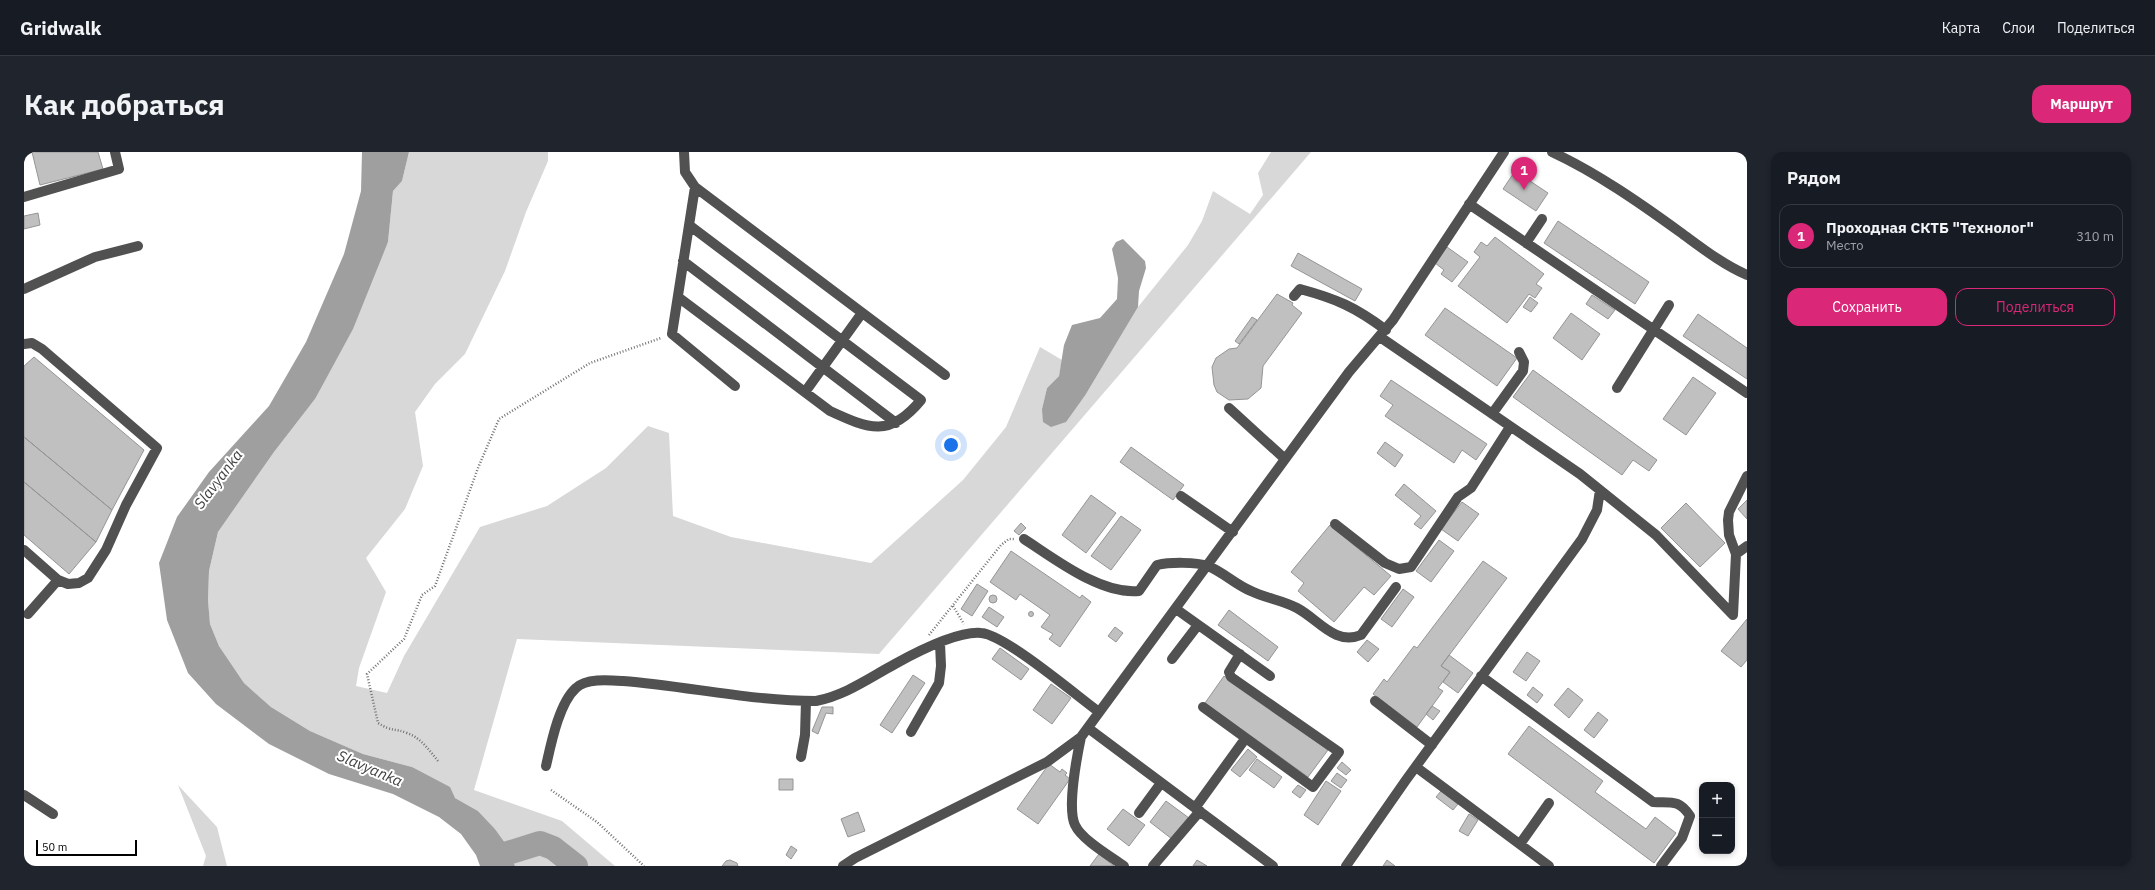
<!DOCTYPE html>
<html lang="ru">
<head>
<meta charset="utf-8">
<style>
  :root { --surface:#171b24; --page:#20242c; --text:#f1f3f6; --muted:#9ea1a6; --line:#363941; --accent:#db2777 }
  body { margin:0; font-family:"IBM Plex Sans",sans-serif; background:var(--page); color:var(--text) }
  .controls { position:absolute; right:12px; bottom:12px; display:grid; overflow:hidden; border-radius:8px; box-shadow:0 2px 6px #0003 }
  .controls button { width:36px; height:36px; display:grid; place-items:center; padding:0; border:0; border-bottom:1px solid var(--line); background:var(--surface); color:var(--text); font:20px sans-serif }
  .scale { position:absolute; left:12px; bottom:10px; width:101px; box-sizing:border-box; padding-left:4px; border:2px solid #000; border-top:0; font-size:11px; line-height:14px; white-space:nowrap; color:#000; -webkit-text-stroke:3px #fff; paint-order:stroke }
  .you { position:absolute; left:927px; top:293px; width:14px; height:14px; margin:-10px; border:3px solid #fff; border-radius:50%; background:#1a73e8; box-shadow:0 0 0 6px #1a73e833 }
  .badge { display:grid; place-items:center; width:26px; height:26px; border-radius:50%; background:var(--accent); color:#fff; font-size:13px; font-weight:700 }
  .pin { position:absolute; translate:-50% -33px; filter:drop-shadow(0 1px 2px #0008) }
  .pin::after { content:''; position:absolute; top:21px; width:14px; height:12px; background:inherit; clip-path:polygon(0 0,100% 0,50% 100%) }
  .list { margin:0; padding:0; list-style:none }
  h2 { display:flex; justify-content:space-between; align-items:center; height:52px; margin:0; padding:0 16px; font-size:17px }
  h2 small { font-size:13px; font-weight:400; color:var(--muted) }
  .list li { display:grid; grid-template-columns:26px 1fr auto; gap:12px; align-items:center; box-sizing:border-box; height:64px; margin:0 8px 8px; padding:0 8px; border:1px solid var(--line); border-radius:12px }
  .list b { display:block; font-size:15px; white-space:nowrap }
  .list p { margin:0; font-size:13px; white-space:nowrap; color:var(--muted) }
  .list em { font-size:13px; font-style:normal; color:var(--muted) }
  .actions { display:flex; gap:8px; padding:12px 16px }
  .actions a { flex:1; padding:9px 0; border:1px solid var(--accent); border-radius:12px; text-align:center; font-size:14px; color:var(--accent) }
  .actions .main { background:var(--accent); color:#fff }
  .map { position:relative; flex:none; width:1723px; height:714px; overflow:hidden; border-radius:12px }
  header { display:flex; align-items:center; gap:24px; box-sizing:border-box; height:56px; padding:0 20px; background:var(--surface); border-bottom:1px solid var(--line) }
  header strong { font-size:19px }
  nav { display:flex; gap:22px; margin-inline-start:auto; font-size:14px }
  .intro { display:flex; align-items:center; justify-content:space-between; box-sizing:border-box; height:96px; padding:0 24px }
  h1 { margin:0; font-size:28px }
  .button { padding:10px 18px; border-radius:12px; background:var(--accent); color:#fff; font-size:14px; font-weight:700 }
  main { display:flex; gap:24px; padding:0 24px }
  aside { flex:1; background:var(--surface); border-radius:12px; box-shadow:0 2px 6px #0003 }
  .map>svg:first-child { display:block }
  .green { fill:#d8d8d8 }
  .water { fill:#9f9f9f }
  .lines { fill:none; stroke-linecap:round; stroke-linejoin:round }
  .river { stroke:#9f9f9f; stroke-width:24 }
  .building { fill:#c0c0c0; stroke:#959595 }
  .path { stroke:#737373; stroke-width:2.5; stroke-dasharray:1 2; stroke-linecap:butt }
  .minor { stroke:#515151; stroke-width:10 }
  .labels { text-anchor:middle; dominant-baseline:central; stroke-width:4; stroke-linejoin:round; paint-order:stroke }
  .water-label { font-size:15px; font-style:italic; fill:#404040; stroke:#fff }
</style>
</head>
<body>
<header>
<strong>Gridwalk</strong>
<nav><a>Карта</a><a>Слои</a><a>Поделиться</a></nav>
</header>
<div class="intro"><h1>Как добраться</h1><a class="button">Маршрут</a></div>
<main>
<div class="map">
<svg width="1723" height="714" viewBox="0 0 1723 714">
  <rect width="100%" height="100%" fill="#fff"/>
  <!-- green -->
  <path class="green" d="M385,0H524V9L502,60L481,119L441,202L411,232L391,260L399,314L381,357L342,406L362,440L335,516L332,534L363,541L380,504L456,375L523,354L582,316L624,274L645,281L649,364L707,385L847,411L939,328L982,275L1016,195L1038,208L1035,224L1023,236L1018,257L1062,242L1114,155L1164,93L1178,69L1189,39L1226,62L1239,43L1234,21L1247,0H1287L855,502L493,487L450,638L538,669L591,714H562C531,688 525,681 484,695L471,677L454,659L431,646L388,615L339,602L286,579L247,555L220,531L195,494L186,472L184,448L185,419L194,380L250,300L291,247L364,90L369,39L378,29Z
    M154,633L193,675L203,714H179L182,704Z
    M514,696L523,697L546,714H491L488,704L498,699Z"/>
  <!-- water -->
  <path class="water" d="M338,0H385L378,29L369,39L364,90L329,177L291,247L250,300L194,380L185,419L184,448L186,472L195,494L220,531L247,555L286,579L339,602L388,615L426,635L431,646L454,659L471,677L484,695L491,714H456L452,703L437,682L415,665L369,642L305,622L245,592L192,552L164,521L143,468L135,411L153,365L185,320L245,254L282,190L320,102L337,39Z
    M1099,87L1121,109L1122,116L1115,139L1114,155L1062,242L1042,270L1027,275L1019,270L1018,257L1023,236L1035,224L1040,193L1048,173L1076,166L1093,147L1094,126L1088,97L1092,90Z"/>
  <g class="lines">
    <!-- river -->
    <path class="river" d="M471,705L516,691L529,696L552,714"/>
  </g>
  <!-- building -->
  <path class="building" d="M8,0H74L79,17L16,33Z
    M1491,19L1524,41L1512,59L1479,37Z
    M14,61L16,73L0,77V64Z
    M1534,69L1625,130L1611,152L1520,91Z
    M1471,85L1520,122L1512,132L1518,136L1511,146L1505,142L1483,171L1434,134L1456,105L1450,100L1457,90L1463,94Z
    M1423,95L1444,110L1428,130L1417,122L1420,118L1411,111Z
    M1274,101L1338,137L1331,149L1267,114Z
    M1253,142L1269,151L1268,153L1278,161L1239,214L1237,236L1224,247L1205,248L1193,240L1190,233L1188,215L1192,206L1205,197L1213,196Z
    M1568,143L1591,158L1584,167L1562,152Z
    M1506,145L1514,151L1507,160L1499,155Z
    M1421,156L1493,206L1473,234L1401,183Z
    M1547,161L1576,182L1558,208L1529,186Z
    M1674,162L1723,196V227L1659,184Z
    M1228,165L1233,168L1215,192L1211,189Z
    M10,205L120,298L88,358L0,285V214Z
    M1509,218L1633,308L1625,319L1609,308L1598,323L1489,245Z
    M1669,225L1692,241L1662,283L1639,267Z
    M1367,228L1463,292L1452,308L1438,298L1430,311L1361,264L1369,253L1356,244Z
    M0,285L88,358L72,390L0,330Z
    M1361,290L1379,303L1371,315L1353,301Z
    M1107,295L1160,333L1149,348L1096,310Z
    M0,330L72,390L45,422L0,383Z
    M1380,332L1412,359L1397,377L1390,372L1397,364L1371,343Z
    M1067,343L1092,361L1062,401L1038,383Z
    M1723,348V367L1714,357Z
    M1438,350L1455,362L1434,389L1417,377Z
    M1662,351L1701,391L1676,415L1637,376Z
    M1097,364L1117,378L1087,418L1067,404Z
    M997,371L1002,376L995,383L990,379Z
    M1306,373L1367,424L1350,443L1340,435L1310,470L1274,439L1280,431L1267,420Z
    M1415,388L1430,399L1407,430L1392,419Z
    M987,399L1056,446L1058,443L1067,450L1036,495L1025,487L1029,482L1017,475L1026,463L996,442L992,448L966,430Z
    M1459,409L1483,426L1417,514L1426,520L1414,536L1419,539L1393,575L1349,542L1360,527L1363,530L1390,494L1393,496Z
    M953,432L964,439L948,464L937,457Z
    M1379,437L1390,445L1368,475L1357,467Z
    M965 447a4 4 0 1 1 8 0a4 4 0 1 1-8 0Z
    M965,455L980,465L973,475L958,465Z
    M1205,458L1254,495L1244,509L1194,473Z
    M1004.5 462a2.5 2.5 0 1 1 5 0a2.5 2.5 0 1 1-5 0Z
    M1723,467V508L1717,515L1697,499Z
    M1091,475L1099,481L1092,490L1084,484Z
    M1343,488L1355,497L1344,510L1333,500Z
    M976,496L1005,517L997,528L968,507Z
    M1503,500L1516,509L1502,529L1489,520Z
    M1425,503L1449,521L1434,541L1419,530L1426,520L1417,514Z
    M889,523L901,531L868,581L856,573Z
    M1200,524L1304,598L1284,625L1181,551Z
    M1027,532L1047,546L1028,572L1009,558Z
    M1509,535L1519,543L1513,551L1503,543Z
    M1544,536L1559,548L1545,566L1530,553Z
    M1408,554L1416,559L1409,568L1402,562Z
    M798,555H809V562L802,561L794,582L788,579Z
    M1574,560L1584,568L1570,586L1560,578Z
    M1505,574L1579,629L1571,640L1622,677L1631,665L1652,681L1630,711L1484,602Z
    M1224,597L1233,605L1216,625L1207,618Z
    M1233,607L1258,625L1250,636L1225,618Z
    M1318,610L1327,618L1322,623L1313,616Z
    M1025,612L1036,620L1038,617L1043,621L1041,623L1046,627L1014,672L993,657Z
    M1313,621L1323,628L1317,636L1307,629Z
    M755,627H769V638H755Z
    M1302,629L1317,639L1294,673L1280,663Z
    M1274,633L1282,638L1276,646L1268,640Z
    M1417,639L1434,652L1429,658L1412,645Z
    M1142,649L1165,666L1148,687L1126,670Z
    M1099,657L1121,673L1105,694L1083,677Z
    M834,660L841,679L824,685L817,667Z
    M1445,662L1454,668L1444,684L1435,679Z
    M767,694L773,698L767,707L762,703Z
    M1075,702L1090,714H1066Z
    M706,708L713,711L714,714H698L702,709Z
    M1173,708L1183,714H1169Z
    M1363,708L1371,714H1359Z"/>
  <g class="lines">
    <!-- path -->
    <path class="path" d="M929,454L940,472
      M905,483L977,393L985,387H990
      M414,609C405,598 397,586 383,581C371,576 368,580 354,571L343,522L380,487L398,443L411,434L454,316L475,267L566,211L637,186
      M527,638L573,670L620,714"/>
    <!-- minor -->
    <path class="minor" d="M660,0L661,20L671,35L921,223
      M1528,0C1573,21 1616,51 1656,80C1678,96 1698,112 1723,123
      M671,35L648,182L711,234
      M0,45L95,17L91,0
      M1445,52L1723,241
      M1502,91L1518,67
      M659,109L872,271
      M0,137L71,105L114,94
      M1270,144L1276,137C1313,147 1331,155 1362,178
      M654,145L806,259C845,277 866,286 897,248L665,73
      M1356,185L1556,322L1632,383L1709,463
      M0,192L8,191L18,197L133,296L102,353L82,398L64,426L55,431L44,432L34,428L0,398
      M1593,236L1645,153
      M781,240L838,161
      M1205,256L1261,307
      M1468,262L1499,219L1500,210L1495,200
      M1157,344L1209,380
      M1311,372L1361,411L1375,417L1387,415L1434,345L1447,336L1486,275
      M1000,387C1031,407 1077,443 1115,439L1133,413C1146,410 1172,410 1184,414C1199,420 1212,433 1227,439C1241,446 1258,448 1273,456C1294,467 1311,494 1337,483L1372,435
      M1712,402L1723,394
      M1152,457L1246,524
      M4,462L34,428
      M1709,463L1712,402L1705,383L1704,368L1705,360L1723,324
      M1148,507L1174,473
      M1457,524L1629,650C1647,651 1655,647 1666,664L1658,686L1637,714
      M1351,549L1408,593
      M1179,555L1289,635L1315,600L1207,525L1205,520L1216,502
      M1064,576L1249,714
      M887,580L915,531L917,514L916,491
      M777,605L781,583L782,549
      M522,614C527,592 535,551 552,536C562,526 585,528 599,529C663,534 727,549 792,549C822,543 845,526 871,512C891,501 934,479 957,481C980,482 1053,544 1075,560
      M1392,615L1525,714
      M0,643L29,662
      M1171,656L1221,587
      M1115,661L1137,631
      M1496,692L1525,651
      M819,714L831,706L1023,610L1057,585
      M1100,714C1086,704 1058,688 1051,673C1043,656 1053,604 1057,585L1325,220L1369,168L1480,0
      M1129,714L1176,659
      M1322,714L1382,628L1558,387L1573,358L1576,338"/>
  </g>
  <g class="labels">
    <!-- water labels -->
    <g class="water-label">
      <text transform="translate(194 327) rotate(-53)">Slavyanka</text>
      <text transform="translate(346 616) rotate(23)">Slavyanka</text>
    </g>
  </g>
</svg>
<div class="controls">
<button>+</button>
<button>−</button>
</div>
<div class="scale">50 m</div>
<div class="you"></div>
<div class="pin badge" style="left:1500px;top:38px">1</div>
</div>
<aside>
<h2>Рядом<small></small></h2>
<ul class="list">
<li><span class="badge">1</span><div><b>Проходная СКТБ &quot;Технолог&quot;</b><p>Место</p></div><em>310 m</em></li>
</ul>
<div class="actions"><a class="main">Сохранить</a><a>Поделиться</a></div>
</aside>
</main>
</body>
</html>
